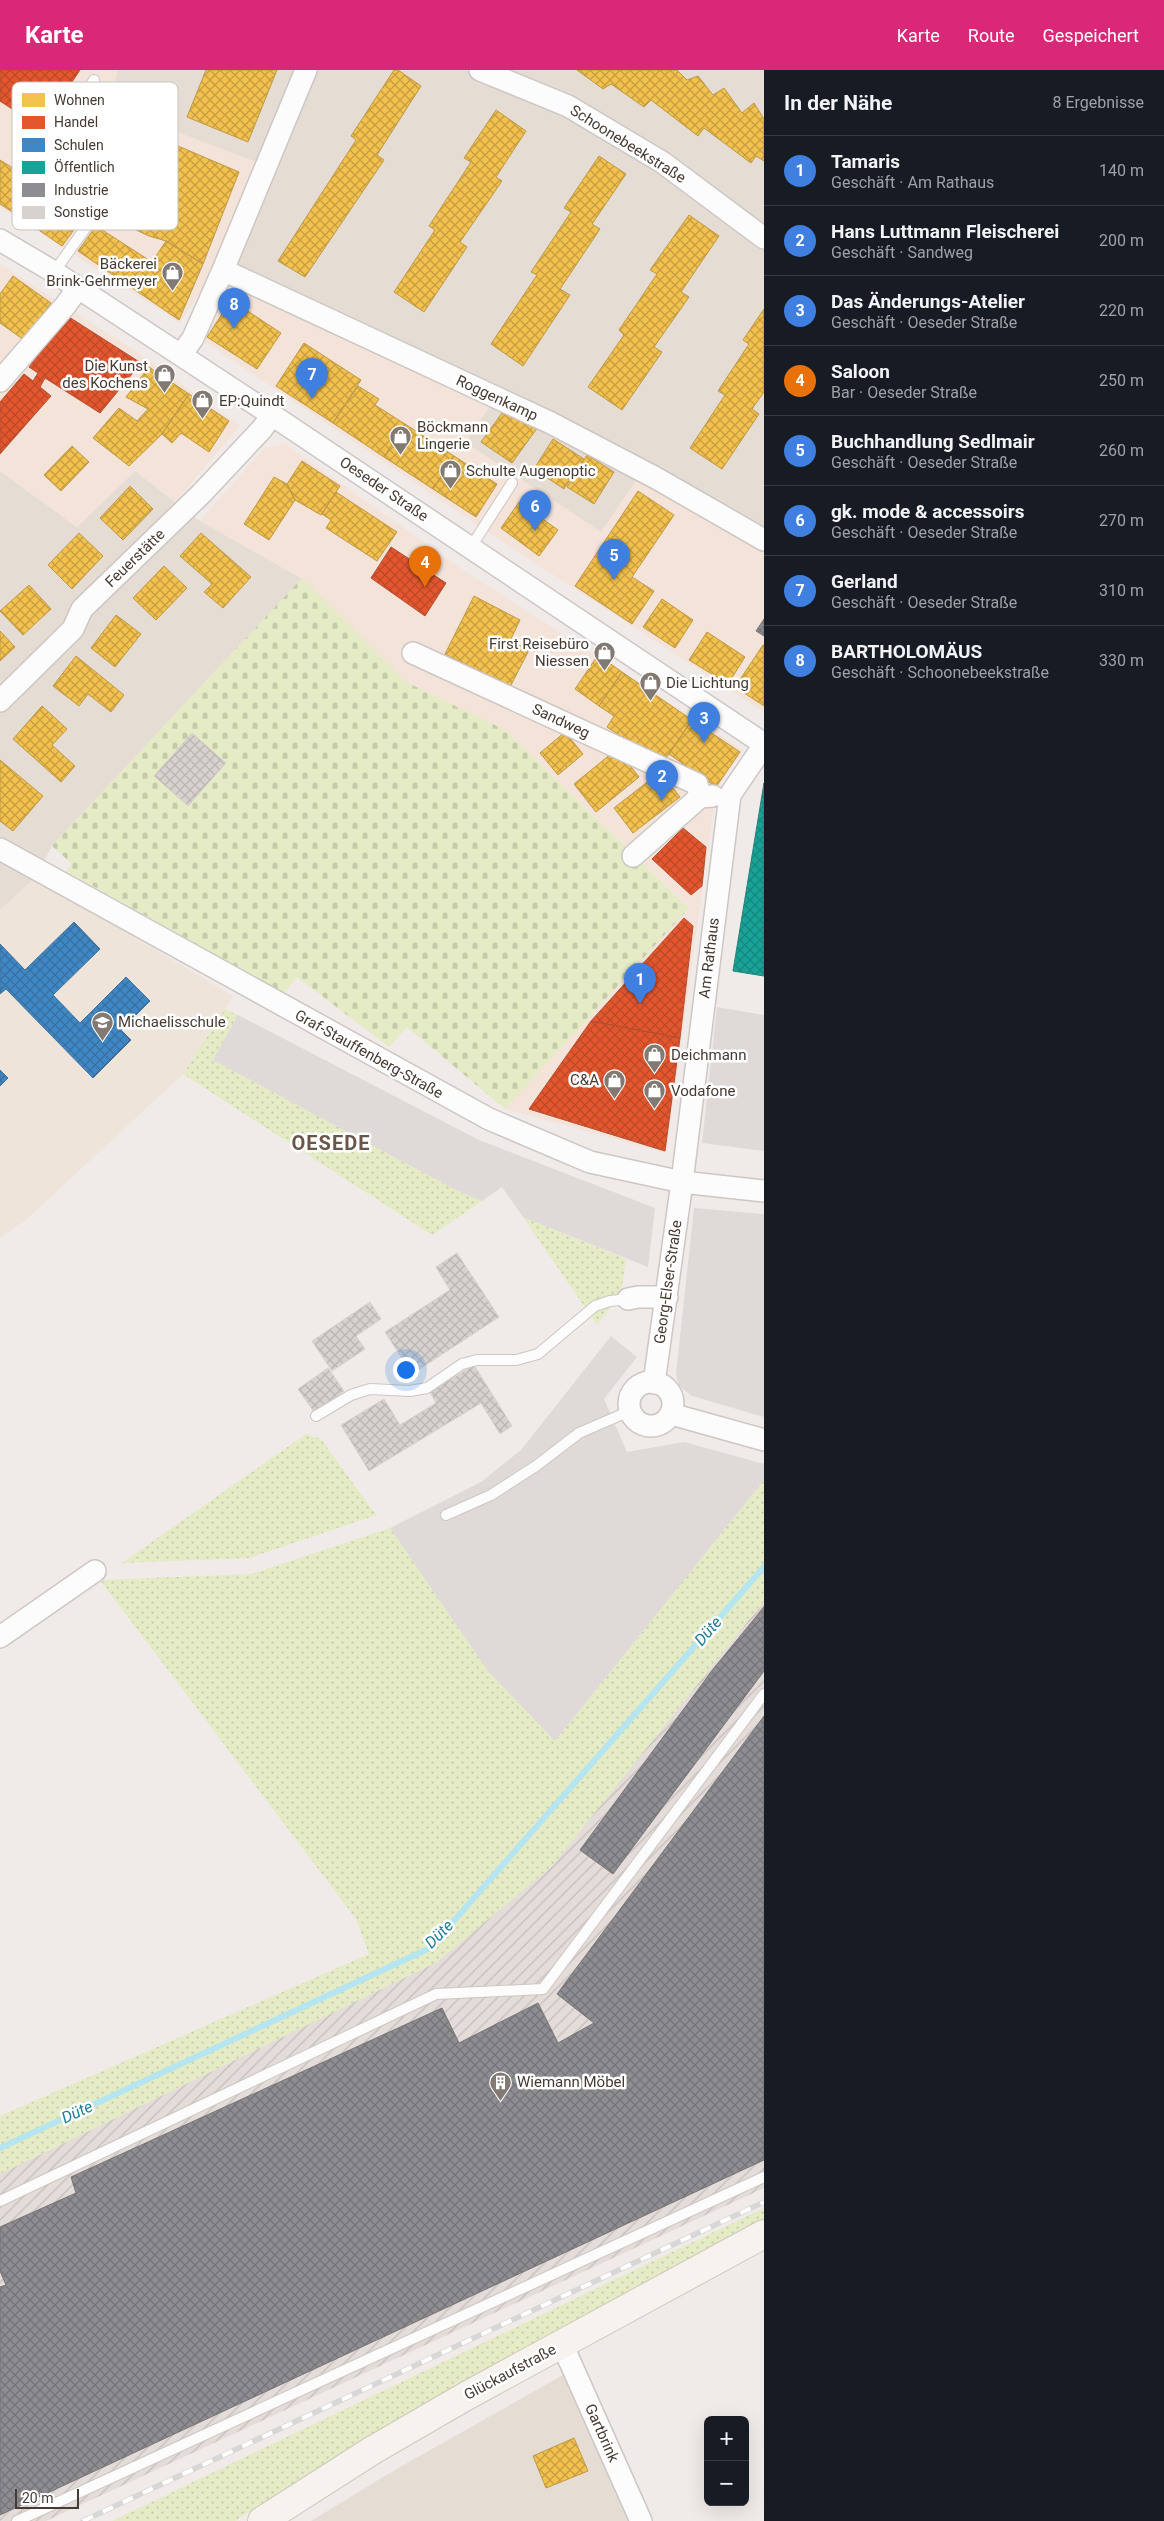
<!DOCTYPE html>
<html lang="de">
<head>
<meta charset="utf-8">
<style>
  :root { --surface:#171b24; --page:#20242c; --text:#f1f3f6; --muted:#9ea1a6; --line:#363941; --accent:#db2777 }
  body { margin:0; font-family:Roboto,sans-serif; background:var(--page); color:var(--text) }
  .controls { position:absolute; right:15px; bottom:15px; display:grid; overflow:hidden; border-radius:8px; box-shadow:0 5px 20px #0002 }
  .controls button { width:45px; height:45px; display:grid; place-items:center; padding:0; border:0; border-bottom:1px solid var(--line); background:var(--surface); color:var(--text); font:25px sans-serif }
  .scale { position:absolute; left:15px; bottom:12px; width:64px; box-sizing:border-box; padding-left:5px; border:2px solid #463b33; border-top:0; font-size:14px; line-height:18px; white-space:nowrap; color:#463b33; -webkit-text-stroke:4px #fff; paint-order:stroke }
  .you { position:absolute; left:405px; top:1299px; width:18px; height:18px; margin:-12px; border:4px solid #fff; border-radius:50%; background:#1a73e8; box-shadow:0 0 0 8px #1a73e833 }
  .badge { display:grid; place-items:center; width:32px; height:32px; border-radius:50%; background:var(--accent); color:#fff; font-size:16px; font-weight:700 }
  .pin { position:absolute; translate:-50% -41px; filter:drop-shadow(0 1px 2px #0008) }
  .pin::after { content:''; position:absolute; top:26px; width:18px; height:15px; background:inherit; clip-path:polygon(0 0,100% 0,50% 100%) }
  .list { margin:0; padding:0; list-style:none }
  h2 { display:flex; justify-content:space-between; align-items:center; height:65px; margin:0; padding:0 20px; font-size:21px }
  h2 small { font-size:16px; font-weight:400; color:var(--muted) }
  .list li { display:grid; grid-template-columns:32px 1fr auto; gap:15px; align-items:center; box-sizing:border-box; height:70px; padding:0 20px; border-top:1px solid var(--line) }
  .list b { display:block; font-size:19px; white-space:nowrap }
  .list p { margin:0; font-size:16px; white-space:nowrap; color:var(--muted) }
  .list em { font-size:16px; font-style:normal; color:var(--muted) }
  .map { position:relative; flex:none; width:764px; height:2451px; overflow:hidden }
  header { display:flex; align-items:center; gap:30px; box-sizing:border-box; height:70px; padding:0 25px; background:var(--accent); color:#fff }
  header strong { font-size:24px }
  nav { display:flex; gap:28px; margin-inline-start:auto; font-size:18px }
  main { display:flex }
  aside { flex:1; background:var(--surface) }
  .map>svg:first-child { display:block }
  .residential { fill:#e5dcd4 }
  .commercial { fill:#f4e3d9 }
  .industrial { fill:url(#industrial-furrows) }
  .education { fill:#efe4d9 }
  .grass { fill:url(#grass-dots) }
  .cemetery { fill:url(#cemetery-stones) }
  .parking { fill:#dfdad8 }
  .homes { fill:url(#homes-cross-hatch); stroke:#be9946 }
  .shops { fill:url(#shops-cross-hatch); stroke:#b54f30 }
  .schools { fill:url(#schools-cross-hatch); stroke:#417199 }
  .public { fill:url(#public-cross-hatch); stroke:#25847a }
  .industry { fill:url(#industry-cross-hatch); stroke:#787476 }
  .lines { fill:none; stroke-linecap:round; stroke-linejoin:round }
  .stream { stroke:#b4e5f1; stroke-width:6 }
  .building { fill:url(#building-cross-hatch); stroke:#d8d2cd }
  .service-casing { stroke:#ccc7c4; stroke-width:12 }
  .minor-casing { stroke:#ccc7c4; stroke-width:24 }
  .secondary-casing { stroke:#d1c8bf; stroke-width:30 }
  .service { stroke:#fdfcfc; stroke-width:10 }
  .minor { stroke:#fdfcfc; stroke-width:21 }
  .secondary { stroke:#f6f2ee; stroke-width:28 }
  .rail-casing { stroke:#d8d7d7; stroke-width:5.5 }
  .rail { stroke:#fff; stroke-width:4; stroke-dasharray:11; stroke-linecap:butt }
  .labels { text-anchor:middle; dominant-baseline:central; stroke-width:5; stroke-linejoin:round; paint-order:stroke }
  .street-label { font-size:15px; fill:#463b33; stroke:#fff }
  .poi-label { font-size:15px; fill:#463b33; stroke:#fff; text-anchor:start }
  .water-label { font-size:16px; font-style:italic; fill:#217d97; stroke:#fff }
  .district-label { font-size:20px; font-weight:bold; letter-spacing:1px; fill:#69564a; stroke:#fff }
  .key { fill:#fff; stroke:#c8c4c2; stroke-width:1 }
  .key-label { font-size:14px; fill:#463b33 }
</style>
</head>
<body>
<header>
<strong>Karte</strong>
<nav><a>Karte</a><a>Route</a><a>Gespeichert</a></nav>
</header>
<main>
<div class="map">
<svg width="764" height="2451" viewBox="0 0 764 2451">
  <defs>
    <pattern id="industrial-furrows" width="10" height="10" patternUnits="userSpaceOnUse" patternTransform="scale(1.25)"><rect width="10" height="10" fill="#e3dcd9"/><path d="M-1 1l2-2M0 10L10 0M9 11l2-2" fill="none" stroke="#c4bebb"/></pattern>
    <pattern id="grass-dots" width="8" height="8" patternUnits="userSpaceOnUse" patternTransform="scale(1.25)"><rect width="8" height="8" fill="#e4ebc5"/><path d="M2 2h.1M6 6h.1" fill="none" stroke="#c5caaa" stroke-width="1.8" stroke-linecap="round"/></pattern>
    <pattern id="cemetery-stones" width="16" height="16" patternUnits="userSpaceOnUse" patternTransform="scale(1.25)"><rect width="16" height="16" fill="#e4ebc5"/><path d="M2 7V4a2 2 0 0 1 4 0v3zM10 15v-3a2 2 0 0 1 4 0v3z" fill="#c5caaa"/></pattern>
    <pattern id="homes-cross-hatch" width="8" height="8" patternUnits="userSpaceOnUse" patternTransform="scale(1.25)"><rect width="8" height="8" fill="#f2c14e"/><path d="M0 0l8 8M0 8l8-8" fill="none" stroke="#c69e41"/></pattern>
    <pattern id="shops-cross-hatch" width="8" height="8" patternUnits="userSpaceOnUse" patternTransform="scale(1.25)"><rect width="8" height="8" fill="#e4572e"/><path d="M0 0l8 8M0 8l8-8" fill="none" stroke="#bb4928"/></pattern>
    <pattern id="schools-cross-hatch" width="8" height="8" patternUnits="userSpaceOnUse" patternTransform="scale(1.25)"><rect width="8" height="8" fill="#3f88c5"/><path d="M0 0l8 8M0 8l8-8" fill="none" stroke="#3770a1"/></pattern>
    <pattern id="public-cross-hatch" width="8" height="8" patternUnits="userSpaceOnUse" patternTransform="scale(1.25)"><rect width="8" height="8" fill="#17a398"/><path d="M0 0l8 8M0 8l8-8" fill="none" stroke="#17867d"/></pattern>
    <pattern id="industry-cross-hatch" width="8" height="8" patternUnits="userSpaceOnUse" patternTransform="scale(1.25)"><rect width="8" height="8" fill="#8d8d92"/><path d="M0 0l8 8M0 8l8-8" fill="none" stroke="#757478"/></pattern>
    <pattern id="building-cross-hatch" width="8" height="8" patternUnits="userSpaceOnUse" patternTransform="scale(1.25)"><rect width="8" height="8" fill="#d8d2cf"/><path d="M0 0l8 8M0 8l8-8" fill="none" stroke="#bbb5b2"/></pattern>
  </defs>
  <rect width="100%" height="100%" fill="#f0ebe8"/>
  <!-- residential -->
  <path class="residential" d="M118,0H764V482L638,408L601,462L466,373L489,336L212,205L108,36Z
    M0,401L77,457L135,401L200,451L302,508L52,776L35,808L0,840Z
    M563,2305L630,2451H311L393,2401Z"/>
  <!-- commercial -->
  <path class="commercial" d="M0,0H118L108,36L259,93L212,205L180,253L0,137Z
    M0,194L143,286L240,356L175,432L135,401L77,457L0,401Z
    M232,215L490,336L466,373L601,462L638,408L764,482V642L498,469L204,271Z
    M285,374L463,500L743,680L716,720L666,1083L505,1039L689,837L505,660L406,612L302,509L200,451L264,378Z"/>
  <!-- industrial -->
  <path class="industrial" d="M764,1531V2118L46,2451H0V2104L437,1892L552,1796Z"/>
  <!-- education -->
  <path class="education" d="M35,808L233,926L183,1004L27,1149L0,1168V840Z"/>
  <!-- grass -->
  <path class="grass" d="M225,939L238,945L213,990L454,1119L482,1131L432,1165L183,1004Z
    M523,1147L626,1189L621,1224L597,1255Z
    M306,1364L321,1369L376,1445L249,1488L122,1493Z
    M764,1410V1531L552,1796L437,1892L0,2104V2046L369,1884L356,1849L100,1510L251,1504L390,1458L488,1601L555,1671Z
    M764,2138V2150L366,2368L235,2451H112Z"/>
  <!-- cemetery -->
  <path class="cemetery" d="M302,508L406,612L505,660L689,838L505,1039L407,957L389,977L297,907L284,923L66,801L72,794L52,776Z"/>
  <!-- parking -->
  <path class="parking" d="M717,937L764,945V1081L702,1073Z
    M238,945L479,1070L655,1138L648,1197L523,1147L502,1117L482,1131L454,1119L213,990Z
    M694,1138L764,1144V1347L692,1326L679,1316L676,1304Z
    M611,1266L637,1287L604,1329L627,1382L684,1372L764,1394V1410L555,1671L488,1601L390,1458L481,1412L521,1380Z"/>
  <!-- homes -->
  <path class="homes" d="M206,0H277L248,72L187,47Z
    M394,0H398L421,16L377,85L384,90L305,207L278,191L356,70L351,66Z
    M577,0H677L687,10L698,6L713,25L724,18L742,43L754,33L764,49V91L756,86L751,93L704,58L698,66L651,30L644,37L611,14L603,19Z
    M496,40L526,61L496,107L502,111L460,172L467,177L424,242L394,222L435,160L429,156L471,92L464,88Z
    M171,73L239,102L203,194L166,171L149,166L98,142L109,116L148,129Z
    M599,86L626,104L592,154L600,159L560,219L570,225L523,296L491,274L537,205L531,202L571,142L564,138Z
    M0,90L37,113L17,145L0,134Z
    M47,97L92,112L82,149L62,176L17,145Z
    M689,145L719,166L681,222L689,227L654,277L662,282L622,340L588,317L624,265L619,260L657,204L650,200Z
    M96,156L152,192L166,171L203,194L179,250L78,181Z
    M13,206L51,233L24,270L0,253V224Z
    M231,230L281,263L257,299L207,267Z
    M764,239V322L752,339L759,344L722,399L690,378L725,325L718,321L749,274L743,270Z
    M304,273L361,310L333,353L276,316Z
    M149,297L189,324L162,364L129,396L93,368L119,338L137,351L148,339L126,327Z
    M358,316L379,329L375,335L405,354L384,387L333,353Z
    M189,324L229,351L209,382L181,363L172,373L162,364Z
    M502,343L538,357L512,393L481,372Z
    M405,354L454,386L433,419L384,387Z
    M553,369L584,389L564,419L534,399Z
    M72,376L89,392L61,421L44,405Z
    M587,385L614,402L594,434L567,417Z
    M454,386L497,414L476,447L433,419Z
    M302,391L340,416L321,445L295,430L287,414Z
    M274,407L287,414L295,430L269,470L244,454Z
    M130,416L153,439L123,470L100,448Z
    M638,421L674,445L632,507L654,521L632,554L575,516Z
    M336,422L397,462L377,491L326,458L331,450L322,444Z
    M519,432L558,460L539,486L501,458Z
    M79,463L103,486L72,519L48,495Z
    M201,463L251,507L223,538L204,522L212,514L180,486Z
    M164,496L187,518L156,550L133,528Z
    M29,515L51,539L23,565L0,541Z
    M474,526L520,550L510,571L529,580L510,617L445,584Z
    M662,529L693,550L675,578L643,557Z
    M116,545L141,564L115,597L91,578Z
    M0,561L15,577L0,591Z
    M707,562L745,587L728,614L689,590Z
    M763,575H764V636L735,617Z
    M598,585L622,602L599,636L575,619Z
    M76,586L124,625L111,642L88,624L79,636L53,616Z
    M622,602L692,650L662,694L607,657L614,646L599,636Z
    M42,636L67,659L52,675L75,696L61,712L13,669Z
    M692,650L740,682L716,717L669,684Z
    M565,662L583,684L558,705L540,683Z
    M617,679L639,707L596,742L574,714Z
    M0,690L43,726L13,761L0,751Z
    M660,702L680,727L633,763L614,738Z
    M574,2368L588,2401L546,2418L533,2386Z"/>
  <!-- shops -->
  <path class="shops" d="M0,0H80L41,58L0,31Z
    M69,247L141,293L100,343L45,308L40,317L51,326L0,384V332L24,304L33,311L38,303L29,297Z
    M391,477L446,513L425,546L371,508Z
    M683,758L706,777L702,816L691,825L652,789Z
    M684,848L693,856L680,968L591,951Z
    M591,951L680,968L665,1081L529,1039Z"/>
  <!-- schools -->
  <path class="schools" d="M74,852L100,879L53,925L80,953L126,907L150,931L121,960L131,970L93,1008L6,919L0,924V874L25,900Z
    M0,1000L8,1008L0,1016Z"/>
  <!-- public -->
  <path class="public" d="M764,713V906L733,901Z"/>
  <!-- industry -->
  <path class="industry" d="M764,549V566L756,561Z
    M764,1537V1601L613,1804L580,1780L714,1598Z
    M764,1646V2090L0,2445V2217L6,2215L0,2201V2157L76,2123L71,2107L442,1938L459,1973L538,1933L558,1973L594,1953L557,1924Z"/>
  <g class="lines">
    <!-- stream -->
    <path class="stream" d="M0,2078L430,1878L764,1497"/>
  </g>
  <!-- building -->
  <path class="building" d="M192,663L226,693L188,736L154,706Z
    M457,1183L499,1247L412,1304L385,1262L450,1220L436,1197Z
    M370,1232L381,1249L356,1266L365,1279L332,1301L312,1271Z
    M474,1295L512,1356L500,1364L481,1333L369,1401L341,1355L384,1329L400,1355L436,1333L430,1322Z
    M328,1298L344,1321L314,1342L298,1319Z"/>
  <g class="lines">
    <defs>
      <path id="service" d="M54,202L92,149L108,90L67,51L94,10
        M471,477L512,413
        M316,1346L351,1325L370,1319L410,1321L427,1318L462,1294L477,1290H516L538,1284L595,1236L610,1231L628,1229
        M446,1445L491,1425L536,1396L579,1363L630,1341
        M0,2131L436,1924L543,1919L764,1624
        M17,2451L764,2107"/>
      <path id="minor" d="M480,0L568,36L662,92L764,168
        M0,170L54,202L272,345L764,674
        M223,200L551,353L656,408L764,470
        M181,285L193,268L223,200L306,0
        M0,311L65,236L78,218
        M413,583L697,714L700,727
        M0,631L73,559L82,539L201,424L262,359L272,345
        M0,779L489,1049L590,1092L682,1112L764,1121
        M633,786L700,727L713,726
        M628,1229L638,1227H667
        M629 1334a22 22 0 1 1 44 0a22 22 0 1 1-44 0Z
        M654,1313L682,1112L730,725L764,675
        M671,1344L764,1370
        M0,1567L95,1501
        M562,2274L641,2451"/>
      <path id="secondary" d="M262,2451L373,2380L468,2325L764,2164"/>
    </defs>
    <!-- service casing -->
    <use href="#service" class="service-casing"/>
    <!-- minor casing -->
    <use href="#minor" class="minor-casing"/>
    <!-- secondary casing -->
    <use href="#secondary" class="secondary-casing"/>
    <!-- service -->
    <use href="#service" class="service"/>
    <!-- minor -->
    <use href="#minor" class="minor"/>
    <!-- secondary -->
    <use href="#secondary" class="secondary"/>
    <defs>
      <path id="rail" d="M83,2451L764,2132"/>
    </defs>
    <!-- rail casing -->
    <use href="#rail" class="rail-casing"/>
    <!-- rail -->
    <use href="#rail" class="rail"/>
  </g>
  <!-- icons -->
  <defs>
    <symbol id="shop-pin" viewBox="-11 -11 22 30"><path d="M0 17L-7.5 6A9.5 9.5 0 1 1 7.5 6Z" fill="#827972" stroke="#fff"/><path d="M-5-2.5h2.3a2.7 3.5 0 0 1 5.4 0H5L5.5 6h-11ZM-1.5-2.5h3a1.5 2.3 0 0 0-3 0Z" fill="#fff"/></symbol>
    <symbol id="school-pin" viewBox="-11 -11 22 30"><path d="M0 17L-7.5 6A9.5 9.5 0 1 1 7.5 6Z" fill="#827972" stroke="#fff"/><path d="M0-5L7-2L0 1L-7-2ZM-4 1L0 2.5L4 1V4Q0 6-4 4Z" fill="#fff"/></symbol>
    <symbol id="building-pin" viewBox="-11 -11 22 30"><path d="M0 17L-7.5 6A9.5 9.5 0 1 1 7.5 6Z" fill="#827972" stroke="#fff"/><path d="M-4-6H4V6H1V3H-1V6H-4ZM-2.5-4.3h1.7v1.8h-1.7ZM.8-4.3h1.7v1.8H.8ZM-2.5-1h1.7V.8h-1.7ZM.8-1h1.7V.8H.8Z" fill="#fff"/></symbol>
  </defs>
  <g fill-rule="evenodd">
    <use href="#shop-pin" x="160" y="190" width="25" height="34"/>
    <use href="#shop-pin" x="152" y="292" width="25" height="34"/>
    <use href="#shop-pin" x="190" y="318" width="25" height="34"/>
    <use href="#shop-pin" x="388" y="354" width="25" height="34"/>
    <use href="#shop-pin" x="438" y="388" width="25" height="34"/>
    <use href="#shop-pin" x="592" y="570" width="25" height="34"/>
    <use href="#shop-pin" x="638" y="600" width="25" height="34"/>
    <use href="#school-pin" x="90" y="940" width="25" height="34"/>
    <use href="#shop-pin" x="642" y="972" width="25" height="34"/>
    <use href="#shop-pin" x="602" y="998" width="25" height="34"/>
    <use href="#shop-pin" x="642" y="1008" width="25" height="34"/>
    <use href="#building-pin" x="488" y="2000" width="25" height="34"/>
  </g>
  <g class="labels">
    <!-- street labels -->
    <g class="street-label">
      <text transform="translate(628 74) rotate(32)">Schoonebeekstraße</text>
      <text transform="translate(497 328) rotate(25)">Roggenkamp</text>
      <text transform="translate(384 419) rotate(34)">Oeseder Straße</text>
      <text transform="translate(135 488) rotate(-44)">Feuerstätte</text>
      <text transform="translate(561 651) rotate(25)">Sandweg</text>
      <text transform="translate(709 888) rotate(-83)">Am Rathaus</text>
      <text transform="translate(369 984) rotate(29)">Graf-Stauffenberg-Straße</text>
      <text transform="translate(668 1212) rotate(-82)">Georg-Elser-Straße</text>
      <text transform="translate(510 2302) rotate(-28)">Glückaufstraße</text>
      <text transform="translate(602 2363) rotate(66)">Gartbrink</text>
    </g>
    <!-- poi labels -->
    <g class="poi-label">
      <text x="157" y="194" text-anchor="end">Bäckerei<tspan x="157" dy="17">Brink-Gehrmeyer</tspan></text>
      <text x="148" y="296" text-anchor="end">Die Kunst<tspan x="148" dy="17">des Kochens</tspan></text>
      <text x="219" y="331">EP:Quindt</text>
      <text x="417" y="357">Böckmann<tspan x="417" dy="17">Lingerie</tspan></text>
      <text x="466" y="401">Schulte Augenoptic</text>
      <text x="589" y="574" text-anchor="end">First Reisebüro<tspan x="589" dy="17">Niessen</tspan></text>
      <text x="666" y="613">Die Lichtung</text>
      <text x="118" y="952">Michaelisschule</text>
      <text x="671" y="985">Deichmann</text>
      <text x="599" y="1010" text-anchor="end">C&amp;A</text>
      <text x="671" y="1021">Vodafone</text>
      <text x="517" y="2012">Wiemann Möbel</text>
    </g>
    <!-- water labels -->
    <g class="water-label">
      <text transform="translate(708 1561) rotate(-49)">Düte</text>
      <text transform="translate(439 1864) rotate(-45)">Düte</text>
      <text transform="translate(77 2042) rotate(-25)">Düte</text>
    </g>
    <!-- district labels -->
    <g class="district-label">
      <text x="331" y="1073">OESEDE</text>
    </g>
  </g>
  <!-- legend -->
  <rect x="12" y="12" width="166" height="148" rx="8" class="key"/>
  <rect x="22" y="23" width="23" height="14" fill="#f2c14e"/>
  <rect x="22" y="46" width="23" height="13" fill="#e4572e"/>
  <rect x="22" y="68" width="23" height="14" fill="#3f88c5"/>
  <rect x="22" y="91" width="23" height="13" fill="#17a398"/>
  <rect x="22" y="113" width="23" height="14" fill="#8d8d92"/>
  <rect x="22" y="136" width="23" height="13" fill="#d8d2cf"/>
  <g class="key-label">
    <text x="54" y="35">Wohnen</text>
    <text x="54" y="57">Handel</text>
    <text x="54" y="80">Schulen</text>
    <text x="54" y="102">Öffentlich</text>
    <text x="54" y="125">Industrie</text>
    <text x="54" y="147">Sonstige</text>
  </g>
</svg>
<div class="controls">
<button>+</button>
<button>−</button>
</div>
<div class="scale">20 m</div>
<div class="you"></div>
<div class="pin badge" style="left:640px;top:934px;background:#3f7fe0">1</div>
<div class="pin badge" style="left:662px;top:731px;background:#3f7fe0">2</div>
<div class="pin badge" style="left:704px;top:673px;background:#3f7fe0">3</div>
<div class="pin badge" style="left:425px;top:517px;background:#e8710a">4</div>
<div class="pin badge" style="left:614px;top:510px;background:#3f7fe0">5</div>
<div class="pin badge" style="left:535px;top:461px;background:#3f7fe0">6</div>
<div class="pin badge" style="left:312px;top:329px;background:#3f7fe0">7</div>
<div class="pin badge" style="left:234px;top:259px;background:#3f7fe0">8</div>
</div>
<aside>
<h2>In der Nähe<small>8 Ergebnisse</small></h2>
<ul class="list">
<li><span class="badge" style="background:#3f7fe0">1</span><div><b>Tamaris</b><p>Geschäft · Am Rathaus</p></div><em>140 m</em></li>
<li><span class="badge" style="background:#3f7fe0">2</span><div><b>Hans Luttmann Fleischerei</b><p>Geschäft · Sandweg</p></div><em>200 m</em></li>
<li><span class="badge" style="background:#3f7fe0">3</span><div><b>Das Änderungs-Atelier</b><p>Geschäft · Oeseder Straße</p></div><em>220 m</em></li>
<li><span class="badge" style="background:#e8710a">4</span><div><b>Saloon</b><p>Bar · Oeseder Straße</p></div><em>250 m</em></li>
<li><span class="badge" style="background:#3f7fe0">5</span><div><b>Buchhandlung Sedlmair</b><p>Geschäft · Oeseder Straße</p></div><em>260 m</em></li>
<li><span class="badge" style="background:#3f7fe0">6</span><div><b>gk. mode &amp; accessoirs</b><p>Geschäft · Oeseder Straße</p></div><em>270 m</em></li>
<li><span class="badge" style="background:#3f7fe0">7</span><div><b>Gerland</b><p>Geschäft · Oeseder Straße</p></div><em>310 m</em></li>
<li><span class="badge" style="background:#3f7fe0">8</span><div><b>BARTHOLOMÄUS</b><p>Geschäft · Schoonebeekstraße</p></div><em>330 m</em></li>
</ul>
</aside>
</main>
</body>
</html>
